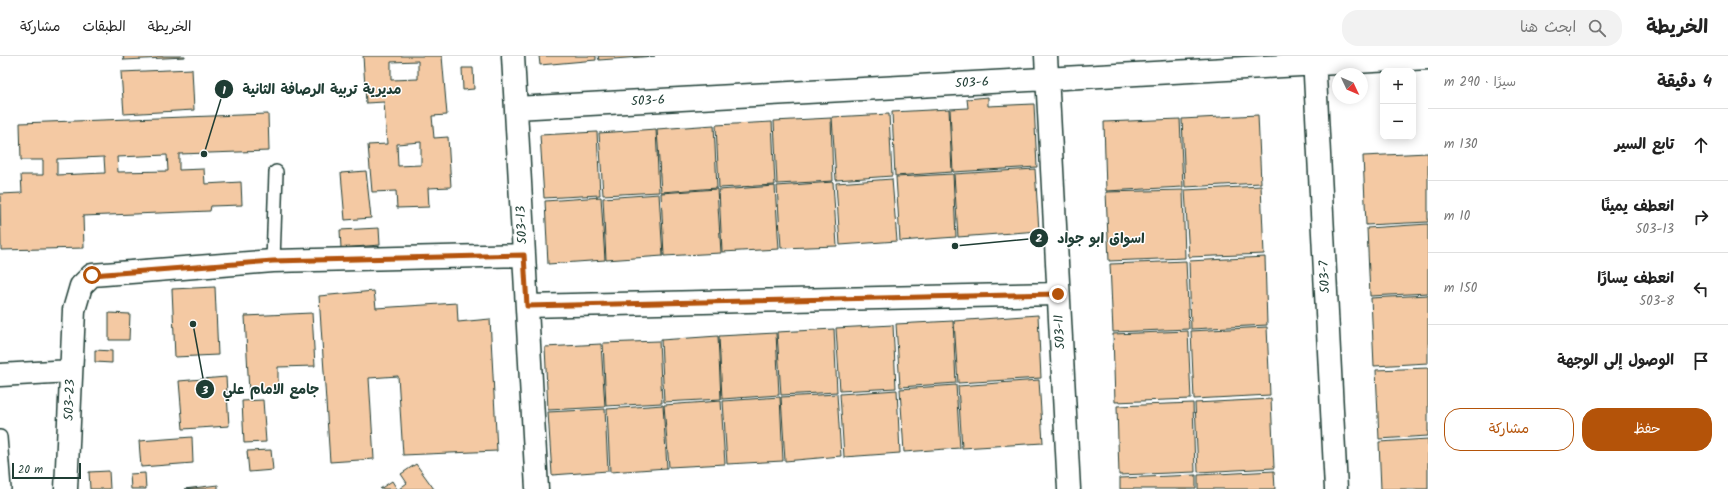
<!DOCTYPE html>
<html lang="ar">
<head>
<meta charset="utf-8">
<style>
  :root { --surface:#fff; --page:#f2f2f2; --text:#222; --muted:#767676; --line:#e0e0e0; --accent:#b45309 }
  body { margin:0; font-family:Kalam,"Playpen Sans Arabic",sans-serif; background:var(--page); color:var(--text); direction:rtl }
  .controls { position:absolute; right:12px; top:12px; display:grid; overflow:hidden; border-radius:8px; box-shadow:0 2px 10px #0003 }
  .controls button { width:36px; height:36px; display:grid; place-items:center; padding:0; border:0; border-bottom:1px solid var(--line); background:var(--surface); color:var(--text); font:20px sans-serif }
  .compass { position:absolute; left:1332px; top:12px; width:36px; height:36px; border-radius:50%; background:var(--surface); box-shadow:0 2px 10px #0003; rotate:134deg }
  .scale { position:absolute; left:12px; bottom:10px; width:69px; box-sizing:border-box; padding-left:4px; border:2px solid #1f3d34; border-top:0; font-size:11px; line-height:14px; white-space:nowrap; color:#1f3d34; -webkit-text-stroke:3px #fff; paint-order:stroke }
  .stop { position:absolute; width:12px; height:12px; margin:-9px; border:3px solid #b45309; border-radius:50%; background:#fff }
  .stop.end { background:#b45309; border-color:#fff; box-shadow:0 1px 4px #0008 }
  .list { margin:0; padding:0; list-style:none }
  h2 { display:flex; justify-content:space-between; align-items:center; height:52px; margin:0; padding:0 16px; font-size:17px }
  h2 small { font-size:13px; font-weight:400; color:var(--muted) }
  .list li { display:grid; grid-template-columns:26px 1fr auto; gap:12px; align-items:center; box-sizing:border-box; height:72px; padding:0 16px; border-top:1px solid var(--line) }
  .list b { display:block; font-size:15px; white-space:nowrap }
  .list p { margin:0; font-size:13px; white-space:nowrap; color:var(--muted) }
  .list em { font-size:13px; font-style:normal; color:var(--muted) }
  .actions { display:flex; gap:8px; padding:12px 16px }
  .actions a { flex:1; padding:9px 0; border:1px solid var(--accent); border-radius:16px; text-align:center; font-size:14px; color:var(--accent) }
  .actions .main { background:var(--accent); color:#fff }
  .icon { flex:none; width:22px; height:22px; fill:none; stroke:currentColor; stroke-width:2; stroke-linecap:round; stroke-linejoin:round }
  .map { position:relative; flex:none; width:1428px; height:433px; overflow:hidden; direction:ltr }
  header { display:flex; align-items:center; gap:24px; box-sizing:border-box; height:56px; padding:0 20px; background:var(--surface); border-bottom:1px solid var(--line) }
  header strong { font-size:19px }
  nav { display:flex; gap:22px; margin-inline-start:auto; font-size:14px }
  .search { width:280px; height:36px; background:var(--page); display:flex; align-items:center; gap:10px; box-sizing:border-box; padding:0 14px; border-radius:16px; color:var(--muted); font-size:15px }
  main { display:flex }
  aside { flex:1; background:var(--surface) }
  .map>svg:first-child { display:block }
  .building { fill:#f4c9a3; stroke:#1f3d34; fill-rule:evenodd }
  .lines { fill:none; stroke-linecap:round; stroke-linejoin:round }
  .lane-casing { stroke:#1f3d34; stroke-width:16 }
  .street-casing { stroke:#1f3d34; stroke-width:25 }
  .lane { stroke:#fff; stroke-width:13 }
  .street { stroke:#fff; stroke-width:22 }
  .route { stroke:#b45309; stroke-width:5 }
  .labels { text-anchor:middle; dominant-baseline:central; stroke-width:3; stroke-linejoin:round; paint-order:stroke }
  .street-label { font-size:13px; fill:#1f3d34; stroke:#fff }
  .leader { fill:none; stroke:#1f3d34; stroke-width:1.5 }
  .callout-dot { fill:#1f3d34; stroke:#fff; stroke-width:1.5 }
  .mark-label { font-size:12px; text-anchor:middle; font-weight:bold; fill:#fff }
  .callout-label { font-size:14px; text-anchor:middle; font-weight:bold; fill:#1f3d34; stroke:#fff; stroke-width:3; stroke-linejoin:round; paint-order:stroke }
</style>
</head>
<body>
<header>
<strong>الخريطة</strong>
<div class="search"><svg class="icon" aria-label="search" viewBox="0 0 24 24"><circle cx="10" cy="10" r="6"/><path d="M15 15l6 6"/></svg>ابحث هنا</div>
<nav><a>الخريطة</a><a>الطبقات</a><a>مشاركة</a></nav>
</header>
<main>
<aside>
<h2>4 دقيقة<small>سيرًا · 290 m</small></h2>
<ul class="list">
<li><svg class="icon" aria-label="ahead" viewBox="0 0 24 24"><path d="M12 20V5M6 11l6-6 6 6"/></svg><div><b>تابع السير</b></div><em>130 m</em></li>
<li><svg class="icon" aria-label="right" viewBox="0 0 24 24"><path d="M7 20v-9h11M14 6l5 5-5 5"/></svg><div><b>انعطف يمينًا</b><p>503-13</p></div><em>10 m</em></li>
<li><svg class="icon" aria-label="left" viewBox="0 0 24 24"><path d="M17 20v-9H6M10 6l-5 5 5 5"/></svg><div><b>انعطف يسارًا</b><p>503-8</p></div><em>150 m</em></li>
<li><svg class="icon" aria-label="arrive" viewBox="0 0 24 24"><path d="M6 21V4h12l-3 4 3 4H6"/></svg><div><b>الوصول إلى الوجهة</b></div></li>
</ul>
<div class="actions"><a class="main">حفظ</a><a>مشاركة</a></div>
</aside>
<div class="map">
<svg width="1428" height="433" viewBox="0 0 1428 433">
  <rect width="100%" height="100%" fill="#fff"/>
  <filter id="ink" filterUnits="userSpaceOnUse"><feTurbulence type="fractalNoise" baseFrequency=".025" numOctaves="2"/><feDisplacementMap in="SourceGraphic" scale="8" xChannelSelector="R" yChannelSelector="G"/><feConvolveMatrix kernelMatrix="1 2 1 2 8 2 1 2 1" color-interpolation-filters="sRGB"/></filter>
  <g filter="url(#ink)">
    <!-- building -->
    <path class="building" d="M123,0H185V1L124,4Z
      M363,0H442L447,59L432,60L434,82L448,81L451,131L428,132L429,151L397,152L396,135L372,136L368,89L387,88L384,46L366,47ZM418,5V23L391,24V6ZM421,86V109L398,110L397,88Z
      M539,0H596V4L540,9Z
      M598,0H655L599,4Z
      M462,12H473L474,33L463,34Z
      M192,13L194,54L124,58L121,16Z
      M988,41V50L1034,48L1037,111L953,116L950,53L968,52L967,43Z
      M949,53L952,116L895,120L892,56Z
      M268,58L269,95L179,98V114L204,113L205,128L241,126L242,149L211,150L210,155L83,160L84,192L1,194L0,138L22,137L21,119H43V104H21L20,67ZM167,99L168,115L118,116L117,101ZM104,101L105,117L57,119V103Z
      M889,58L892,120L836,124L832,61Z
      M1258,59L1261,127L1185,131L1182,63Z
      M831,62L833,125L777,128L774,65Z
      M1180,63L1183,131L1106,135L1104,66Z
      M772,66L775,129L719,132L716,69Z
      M714,69L717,132L661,136L657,73Z
      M656,73L659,136L603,139L599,77Z
      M597,76L600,139L544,142L540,79Z
      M1428,97V166L1366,169L1363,100Z
      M1035,113L1039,175L958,181L954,118Z
      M366,115L371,162L345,164L341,117Z
      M953,118L956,181L900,185L896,121Z
      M892,123L897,185L840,189L836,127Z
      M833,126L837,190L781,192L777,130Z
      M775,130L779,193L722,196L719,134Z
      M1261,130L1264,198L1189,201L1185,134Z
      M717,133L721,197L664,200L661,137Z
      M1183,134L1185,202L1109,205L1106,136Z
      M659,138L663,200L606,204L603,142Z
      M601,141L605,204L548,208L545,145Z
      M1428,168V237L1370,240L1367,172Z
      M379,172L380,189L341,192L340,174Z
      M1265,201L1267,269L1191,273L1189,205Z
      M1186,205L1189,273L1113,276L1110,208Z
      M215,231L218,299L175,301L172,233Z
      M374,235L376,252L457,247L458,266L490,263L497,395L403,399L398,320L369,322L374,403L330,406L319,240Z
      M1428,239V307L1374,310L1371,242Z
      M109,257L130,258L129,284H109Z
      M312,257L315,310L278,311V336L249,337L245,260Z
      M1038,259L1041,322L958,327L954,265Z
      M953,265L956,327L900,331L896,268Z
      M893,269L896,332L840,335L836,272Z
      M1267,271L1270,339L1194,343L1191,275Z
      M834,273L837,336L781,339L777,276Z
      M1188,275L1191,343L1115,346L1113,278Z
      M776,277L779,339L722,343L719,280Z
      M718,280L721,343L664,346L661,284Z
      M659,285L662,347L606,350L603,287Z
      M601,288L605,351L548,354L545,291Z
      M95,294L112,295V307L95,306Z
      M1428,312V380L1379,383L1376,314Z
      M226,321L229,370L183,373L179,325Z
      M1039,324L1043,387L962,392L958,330Z
      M956,329L960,392L904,396L900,333Z
      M897,334L900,397L844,401L840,338Z
      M837,338L841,400L785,405L781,341Z
      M780,341L783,405L727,408L723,345Z
      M1271,343L1274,412L1198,416L1195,347Z
      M263,344L266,386L244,387L242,345Z
      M721,345L725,408L669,411L664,349Z
      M1193,347L1195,416L1119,419L1117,350Z
      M663,349L667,412L610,416L607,353Z
      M605,353L608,415L552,419L548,356Z
      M192,381L193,407L141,411L139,385Z
      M1428,383V433H1381L1379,386Z
      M271,394L273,414L249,416L247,395Z
      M416,408L434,433H399L407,427L401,418Z
      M109,415L110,433H90L89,416Z
      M1274,415L1275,433H1198V419Z
      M145,417L146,433H131L130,418Z
      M1196,419V433H1120V422Z
      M392,425L397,433H380Z
      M218,429V433H184Z"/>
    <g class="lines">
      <defs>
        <path id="lane" d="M273,205L276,116
          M0,381L4,433"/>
        <path id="street" d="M513,0L537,433
          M1046,0L1069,433
          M1314,0L1336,433
          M516,52L1428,2
          M527,250L1058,238
          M0,319L71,315
          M66,433L74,254L81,230L92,219L273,205L524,199"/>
      </defs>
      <!-- lane casing -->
      <use href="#lane" class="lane-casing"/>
      <!-- street casing -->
      <use href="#street" class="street-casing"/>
      <!-- lane -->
      <use href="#lane" class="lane"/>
      <!-- street -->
      <use href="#street" class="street"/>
    </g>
  </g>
  <g class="lines" filter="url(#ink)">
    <!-- route -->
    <path class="route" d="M92,219L273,205L524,199L527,250L1058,238"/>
  </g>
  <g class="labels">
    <!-- street labels -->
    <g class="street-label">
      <text transform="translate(972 27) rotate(-3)">503-6</text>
      <text transform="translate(648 45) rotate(-3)">503-6</text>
      <text transform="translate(522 169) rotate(-93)">503-13</text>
      <text transform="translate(1325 221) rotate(-93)">503-7</text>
      <text transform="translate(1060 276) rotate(-93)">503-11</text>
      <text transform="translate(70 344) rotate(-88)">503-23</text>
    </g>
  </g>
  <!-- callouts -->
  <path class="leader" d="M204 98L224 33M955 190L1039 182M193 268L205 333"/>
  <g class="callout-dot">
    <circle cx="204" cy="98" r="4"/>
    <circle cx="955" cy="190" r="4"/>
    <circle cx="193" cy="268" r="4"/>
    <circle cx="224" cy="33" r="10"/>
    <circle cx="1039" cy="182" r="10"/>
    <circle cx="205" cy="333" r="10"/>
  </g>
  <g class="mark-label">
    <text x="224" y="38">1</text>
    <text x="1039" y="186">2</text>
    <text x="205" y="338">3</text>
  </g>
  <g class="callout-label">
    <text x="322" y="38">مديرية تربية الرصافة الثانية</text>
    <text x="1101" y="187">اسواق ابو جواد</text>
    <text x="271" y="338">جامع الامام علي</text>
  </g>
</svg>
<div class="controls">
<button>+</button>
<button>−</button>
</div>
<svg class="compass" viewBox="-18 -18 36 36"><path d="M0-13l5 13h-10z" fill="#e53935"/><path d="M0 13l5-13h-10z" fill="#767676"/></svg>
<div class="scale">20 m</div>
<div class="stop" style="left:92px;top:219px"></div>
<div class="stop end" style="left:1058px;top:238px"></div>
</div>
</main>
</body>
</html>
